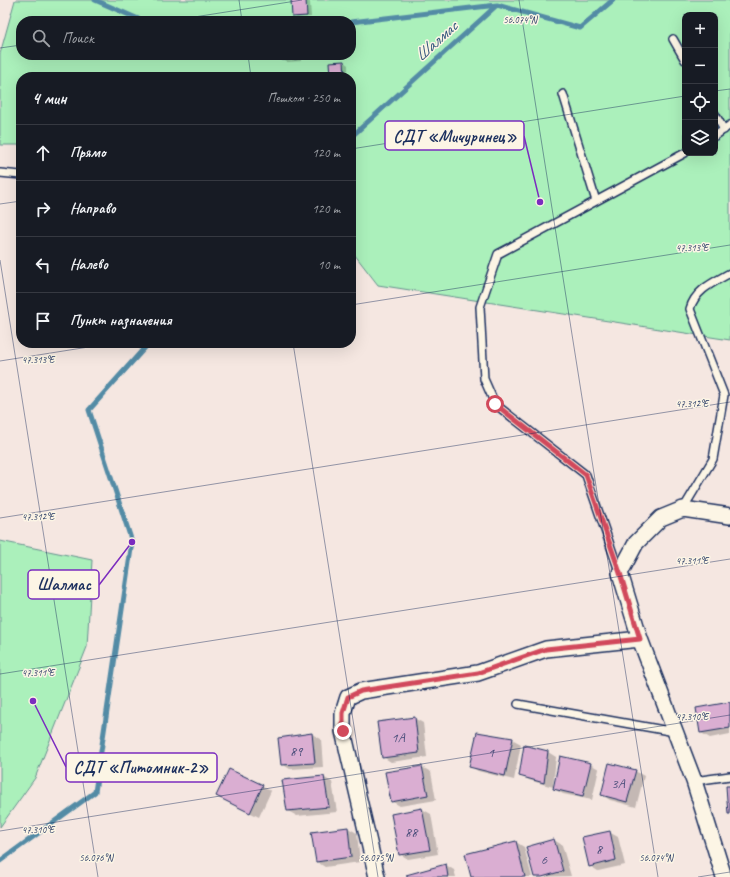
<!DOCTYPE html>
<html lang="ru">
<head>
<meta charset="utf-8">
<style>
  :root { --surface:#171b24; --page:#20242c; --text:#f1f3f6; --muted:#9ea1a6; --line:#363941 }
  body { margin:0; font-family:Caveat,sans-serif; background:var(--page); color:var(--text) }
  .controls { position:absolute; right:12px; top:12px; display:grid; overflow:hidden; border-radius:8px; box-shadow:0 4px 16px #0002 }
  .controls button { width:36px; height:36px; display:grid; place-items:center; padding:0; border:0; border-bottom:1px solid var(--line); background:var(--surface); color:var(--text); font:20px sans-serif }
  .stop { position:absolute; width:12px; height:12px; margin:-9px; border:3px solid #d1495b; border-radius:50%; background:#fff }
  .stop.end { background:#d1495b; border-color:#fff; box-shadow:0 1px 4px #0008 }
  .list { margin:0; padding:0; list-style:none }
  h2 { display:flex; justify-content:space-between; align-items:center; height:52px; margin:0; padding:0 16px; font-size:17px }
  h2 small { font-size:13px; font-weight:400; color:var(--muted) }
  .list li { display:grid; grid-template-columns:26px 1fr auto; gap:12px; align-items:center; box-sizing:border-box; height:56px; padding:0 16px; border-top:1px solid var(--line) }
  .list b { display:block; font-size:15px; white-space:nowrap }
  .list em { font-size:13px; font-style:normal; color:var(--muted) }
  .icon { flex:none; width:22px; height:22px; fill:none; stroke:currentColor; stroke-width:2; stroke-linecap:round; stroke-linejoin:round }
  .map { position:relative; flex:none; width:730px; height:877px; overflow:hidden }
  .search { position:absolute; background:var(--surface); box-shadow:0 4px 16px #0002; left:16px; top:16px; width:340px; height:44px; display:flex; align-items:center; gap:10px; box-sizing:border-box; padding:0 14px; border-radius:16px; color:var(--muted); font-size:15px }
  .panel { position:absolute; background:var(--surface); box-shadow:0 4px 16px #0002; left:16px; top:72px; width:340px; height:276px; border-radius:16px }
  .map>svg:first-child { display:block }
  .green { fill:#abf0bb; stroke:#63908c; fill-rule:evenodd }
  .shadow { fill:#0003 }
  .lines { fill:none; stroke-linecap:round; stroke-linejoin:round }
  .stream { stroke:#538ba5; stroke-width:5 }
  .building { fill:#daaed2; stroke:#1b2f5e }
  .lane-casing { stroke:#1b2f5e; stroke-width:10 }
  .street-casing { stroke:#1b2f5e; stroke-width:18 }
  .lane { stroke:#fcf5e5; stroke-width:7 }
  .street { stroke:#fcf5e5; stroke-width:15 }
  .route { stroke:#d1495b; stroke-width:5 }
  .ticks { fill:none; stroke:#1b2f5e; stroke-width:1; stroke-opacity:0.45 }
  .labels { text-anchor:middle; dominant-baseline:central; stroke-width:3; stroke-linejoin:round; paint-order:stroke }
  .number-label { font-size:14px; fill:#4b4f7b }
  .water-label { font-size:17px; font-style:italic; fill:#32567c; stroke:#fcf5e5 }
  .ticks-label { font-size:10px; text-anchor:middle; fill:#1b2f5e; stroke:#fcf5e5; stroke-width:3; stroke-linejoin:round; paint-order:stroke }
  .leader { fill:none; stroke:#7b2cbf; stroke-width:1.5 }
  .callout-dot { fill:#7b2cbf; stroke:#fcf5e5; stroke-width:1.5 }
  .callout { fill:#fcf5e5; stroke:#7b2cbf; stroke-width:1.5 }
  .callout-label { font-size:17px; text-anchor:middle; font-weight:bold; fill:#1b2f5e }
</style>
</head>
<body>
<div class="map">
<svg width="730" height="877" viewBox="0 0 730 877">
  <rect width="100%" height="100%" fill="#f5e7e1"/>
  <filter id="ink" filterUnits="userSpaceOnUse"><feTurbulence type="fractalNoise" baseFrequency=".025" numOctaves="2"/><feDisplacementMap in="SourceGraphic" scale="8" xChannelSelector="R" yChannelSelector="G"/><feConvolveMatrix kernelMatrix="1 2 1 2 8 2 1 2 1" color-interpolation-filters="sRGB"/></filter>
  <g filter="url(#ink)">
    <!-- green -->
    <path class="green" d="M15,0H730V340L378,285L351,250V77H21V145H0V54ZM685,15H715V153H685ZM21,21H351V55H21Z
      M0,541L92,560L87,647L35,778L0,827Z"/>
    <!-- shadow -->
    <path class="shadow" d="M292,0H307L310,2L311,17L297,18L293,16Z
      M283,55H301V61L287,62L283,60Z
      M344,62L348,65V77H331Z
      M730,703V734L710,738L701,733Z
      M414,718L423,723L427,757L391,762L383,757Z
      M312,734L321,739L323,767L290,769L282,764L279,739Z
      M512,739L521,744L514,780L478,771L470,766Z
      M548,752L556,757L553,787L529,780L520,775Z
      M590,764L599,769L592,800L563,794L554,789Z
      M422,767L431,772L436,800L400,806L391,801Z
      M229,770L271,791L259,817L217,796Z
      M635,771L644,776L636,807L610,800L602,795Z
      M323,777L332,782L337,812L297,816L288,811Z
      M422,809L431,814L438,854L408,859L400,854Z
      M348,828L357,833L360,862L325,867L317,862Z
      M609,832L618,837L625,865L598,871L590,866Z
      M554,840L562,845L571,876L535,877Z
      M516,842L524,847L532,877H472Z
      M446,865L454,870L456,877H408Z"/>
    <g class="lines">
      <!-- stream -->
      <path class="stream" d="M95,0L143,21
        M351,22L497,5
        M351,137L497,5L580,28L613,0
        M0,861L95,792L132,542L89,410L149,343"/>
    </g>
    <!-- building -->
    <path class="building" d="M291,0H306L307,16L292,17Z
      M282,55H297V59L282,60Z
      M344,61L345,77H330L329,62Z
      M730,702V728L700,733L696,708Z
      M415,717L419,753L382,758L377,722Z
      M477,732L513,738L505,776L469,767Z
      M312,733L315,763L281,765L278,738Z
      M524,745L548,751L544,783L519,776Z
      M560,756L591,763L583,796L553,789Z
      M609,763L636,770L627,802L601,795Z
      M422,766L428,795L391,802L385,772Z
      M229,769L263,785L250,813L216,796Z
      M324,776L329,807L287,811L282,780Z
      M726,786H730V814H728Z
      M422,808L430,850L399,855L391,814Z
      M348,827L351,857L316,862L311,832Z
      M610,831L616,860L589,867L582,837Z
      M554,839L563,871L542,877H534L526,847Z
      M516,841L525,877H471L465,854Z
      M446,864L448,877H407L406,875Z"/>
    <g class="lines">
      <defs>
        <path id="lane" d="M673,39L685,60
          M563,94L596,201
          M715,114L724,130
          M715,136L730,125
          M0,173L21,175
          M683,509L713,459L724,395L690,309C695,290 714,282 730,273
          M619,571L586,475L495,404L484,379L480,307L498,254L685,153
          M518,704L675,732
          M694,781L730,776"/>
        <path id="street" d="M377,877L343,731V713L348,697L361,691L478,673L546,649L640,639
          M724,877L694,781L640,639L620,573L636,543L661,518L683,509L730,516"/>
      </defs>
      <!-- lane casing -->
      <use href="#lane" class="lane-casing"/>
      <!-- street casing -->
      <use href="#street" class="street-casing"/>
      <!-- lane -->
      <use href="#lane" class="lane"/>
      <!-- street -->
      <use href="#street" class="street"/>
    </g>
  </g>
  <g class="lines" filter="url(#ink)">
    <!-- route -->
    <path class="route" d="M343,731V713L348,697L361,691L478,673L546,649L640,639L620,573L586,475L495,404"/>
  </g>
  <!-- ticks -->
  <path class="ticks" d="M239,0L242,21M519,0L658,877M169,21L302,0M0,48L21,45M248,55L251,77M715,91L730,89M351,149L685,96M0,204L21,201M0,260L98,877M351,305L730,245M293,343L378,877M0,361L114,343M0,518L730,402M0,674L730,559M0,831L730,715M698,877L730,872"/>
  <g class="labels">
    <!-- number labels -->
    <g class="number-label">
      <text x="398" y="737">1А</text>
      <text x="296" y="751">89</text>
      <text x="491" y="752">1</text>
      <text x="618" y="783">3А</text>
      <text x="411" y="832">88</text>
      <text x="599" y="849">8</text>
      <text x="544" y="859">6</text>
    </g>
    <!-- water labels -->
    <g class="water-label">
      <text transform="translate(436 41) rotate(-42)">Шалмас</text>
    </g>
  </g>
  <g class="ticks-label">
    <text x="520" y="23">56.074°N</text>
    <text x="692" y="251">47.313°E</text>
    <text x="38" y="363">47.313°E</text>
    <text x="692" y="407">47.312°E</text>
    <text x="38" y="520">47.312°E</text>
    <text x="692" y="564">47.311°E</text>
    <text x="38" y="676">47.311°E</text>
    <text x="692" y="720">47.310°E</text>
    <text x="38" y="833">47.310°E</text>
    <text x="96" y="861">56.076°N</text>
    <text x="376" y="861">56.075°N</text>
    <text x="656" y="861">56.074°N</text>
  </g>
  <!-- callouts -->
  <path class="leader" d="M540 202L524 136M132 542L99 585M33 701L66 767"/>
  <g class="callout-dot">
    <circle cx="540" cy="202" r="4"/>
    <circle cx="132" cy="542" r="4"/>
    <circle cx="33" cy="701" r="4"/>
  </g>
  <g class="callout">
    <rect x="385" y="121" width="139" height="29" rx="4"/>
    <rect x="28" y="570" width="71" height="29" rx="4"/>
    <rect x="66" y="753" width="151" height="29" rx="4"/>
  </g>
  <g class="callout-label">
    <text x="455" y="142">СДТ «Мичуринец»</text>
    <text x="64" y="590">Шалмас</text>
    <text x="141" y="773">СДТ «Питомник-2»</text>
  </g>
</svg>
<div class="controls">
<button>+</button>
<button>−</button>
<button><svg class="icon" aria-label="locate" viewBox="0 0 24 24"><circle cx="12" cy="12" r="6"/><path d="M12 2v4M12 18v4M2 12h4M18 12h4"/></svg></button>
<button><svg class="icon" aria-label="layers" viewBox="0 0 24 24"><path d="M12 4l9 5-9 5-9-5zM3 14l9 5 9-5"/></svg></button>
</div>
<div class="stop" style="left:495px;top:404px"></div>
<div class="stop end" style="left:343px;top:731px"></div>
<div class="search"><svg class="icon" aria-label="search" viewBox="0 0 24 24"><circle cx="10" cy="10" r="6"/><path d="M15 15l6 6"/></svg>Поиск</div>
<section class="panel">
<h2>4 мин<small>Пешком · 250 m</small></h2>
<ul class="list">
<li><svg class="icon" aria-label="ahead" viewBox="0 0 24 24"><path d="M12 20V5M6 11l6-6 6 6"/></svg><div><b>Прямо</b></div><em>120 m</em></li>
<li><svg class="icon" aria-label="right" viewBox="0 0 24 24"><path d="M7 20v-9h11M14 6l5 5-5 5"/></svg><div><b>Направо</b></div><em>120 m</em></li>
<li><svg class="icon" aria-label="left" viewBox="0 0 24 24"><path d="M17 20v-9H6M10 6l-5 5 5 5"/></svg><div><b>Налево</b></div><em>10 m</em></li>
<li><svg class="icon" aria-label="arrive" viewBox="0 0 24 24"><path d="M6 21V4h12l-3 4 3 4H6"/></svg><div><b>Пункт назначения</b></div></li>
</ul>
</section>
</div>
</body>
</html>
